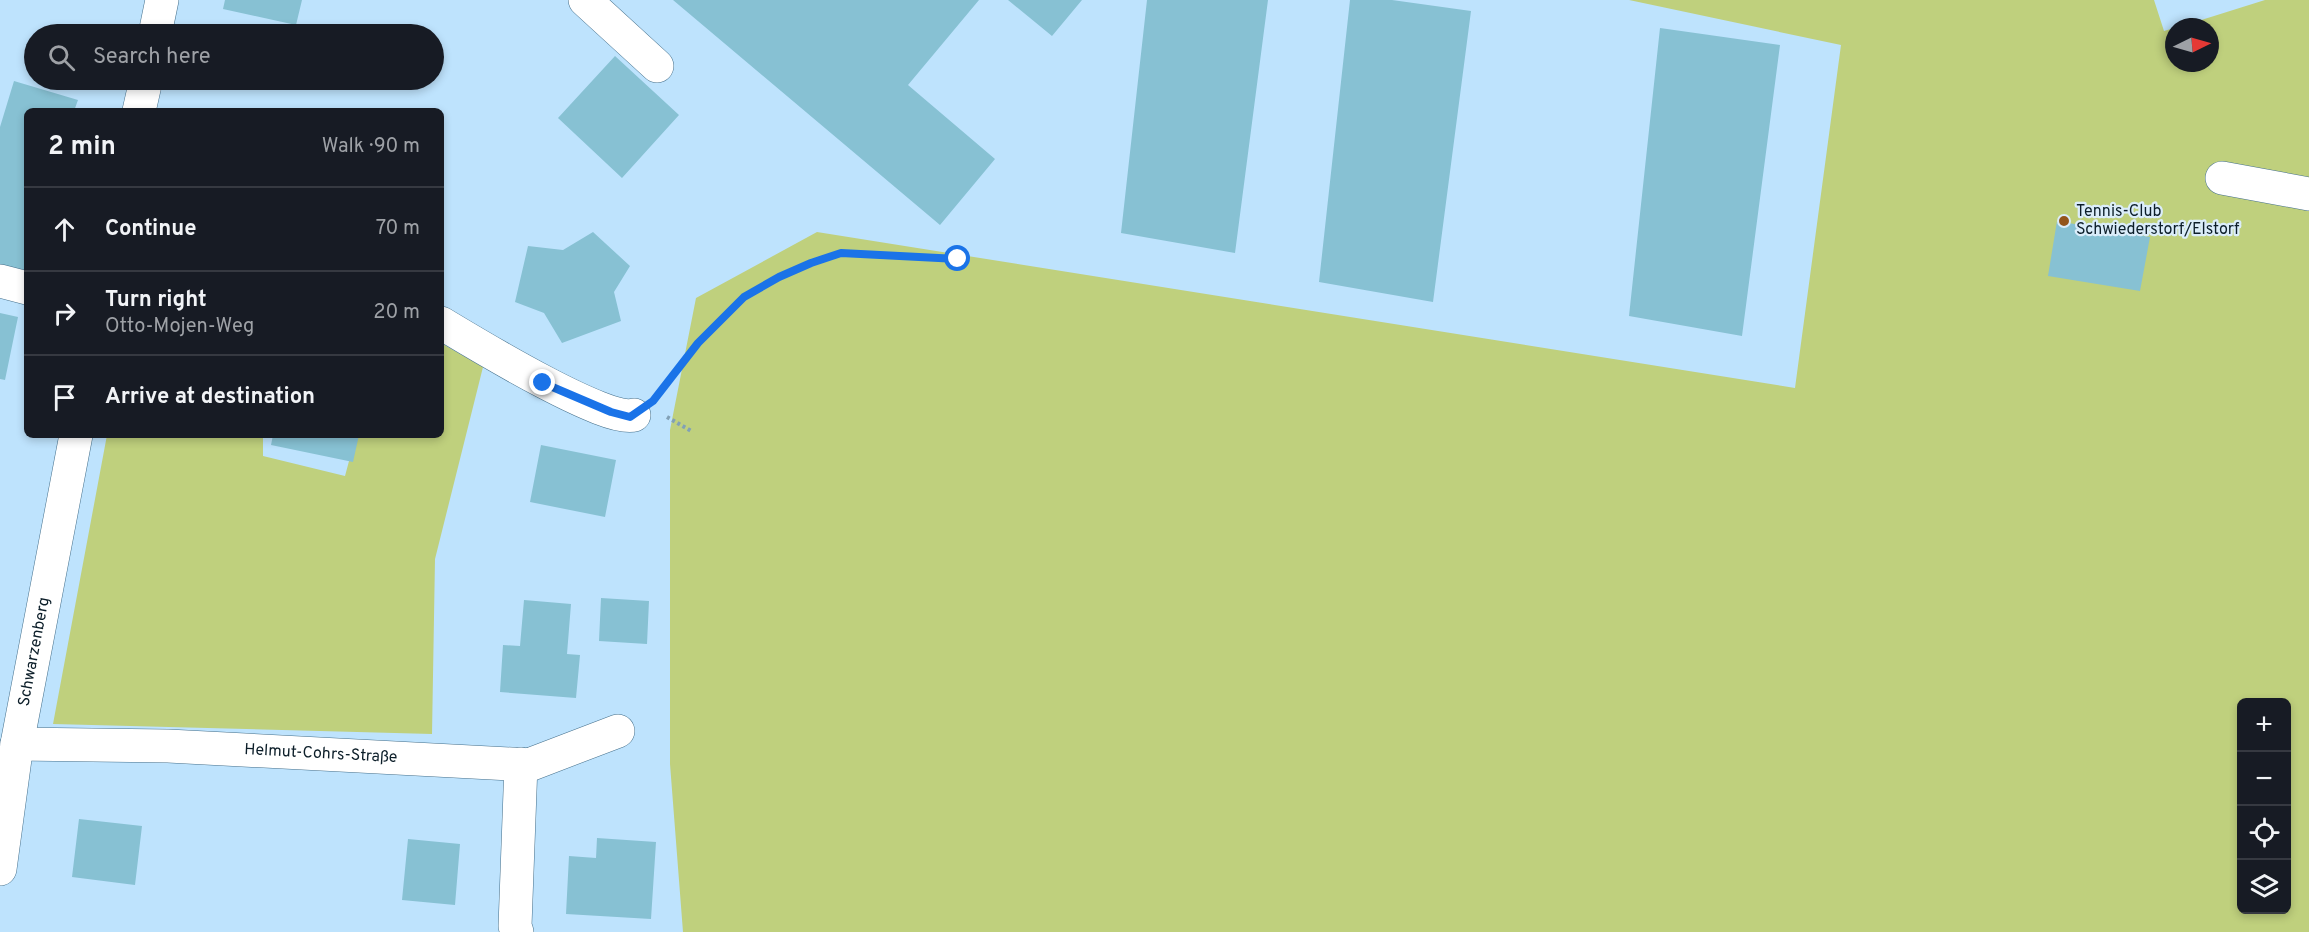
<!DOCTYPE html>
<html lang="en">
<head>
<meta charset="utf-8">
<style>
  :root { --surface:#171b24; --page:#242831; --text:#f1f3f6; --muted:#9ea1a6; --line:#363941 }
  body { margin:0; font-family:Overpass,sans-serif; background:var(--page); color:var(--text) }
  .controls { position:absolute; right:18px; bottom:18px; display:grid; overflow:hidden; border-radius:9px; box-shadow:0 3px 9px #0003 }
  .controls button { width:54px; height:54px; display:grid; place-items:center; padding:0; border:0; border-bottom:2px solid var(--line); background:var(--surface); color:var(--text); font:30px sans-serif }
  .compass { position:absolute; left:2165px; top:18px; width:54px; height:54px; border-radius:50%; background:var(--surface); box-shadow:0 3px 9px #0003; rotate:85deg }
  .stop { position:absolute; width:18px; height:18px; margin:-14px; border:4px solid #1a73e8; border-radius:50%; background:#fff }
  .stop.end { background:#1a73e8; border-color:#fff; box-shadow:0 2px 6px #0008 }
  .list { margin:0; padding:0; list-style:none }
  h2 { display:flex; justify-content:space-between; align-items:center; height:78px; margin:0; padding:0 24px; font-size:26px }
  h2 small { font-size:20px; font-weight:400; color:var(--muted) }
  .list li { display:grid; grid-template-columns:39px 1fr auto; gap:18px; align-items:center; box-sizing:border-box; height:84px; padding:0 24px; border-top:2px solid var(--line) }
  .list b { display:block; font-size:22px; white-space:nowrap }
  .list p { margin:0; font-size:20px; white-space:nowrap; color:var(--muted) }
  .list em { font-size:20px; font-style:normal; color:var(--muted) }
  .icon { flex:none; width:33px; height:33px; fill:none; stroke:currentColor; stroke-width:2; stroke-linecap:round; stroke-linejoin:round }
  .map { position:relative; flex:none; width:2309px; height:932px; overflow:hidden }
  .search { position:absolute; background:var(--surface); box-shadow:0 3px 9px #0003; left:24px; top:24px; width:420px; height:66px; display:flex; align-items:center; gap:15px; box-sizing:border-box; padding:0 21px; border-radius:33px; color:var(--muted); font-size:22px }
  .panel { position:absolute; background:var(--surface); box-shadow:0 3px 9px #0003; left:24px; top:108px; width:420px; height:330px; border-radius:9px }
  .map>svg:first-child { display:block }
  .green { fill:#bfd07d; fill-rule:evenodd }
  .building { fill:#87c1d3 }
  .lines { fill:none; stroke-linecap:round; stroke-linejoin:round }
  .minor-casing { stroke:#45708c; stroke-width:34 }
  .path { stroke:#82a1b6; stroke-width:4; stroke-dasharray:3 3; stroke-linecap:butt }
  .minor { stroke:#fff; stroke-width:33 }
  .route { stroke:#1a73e8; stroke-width:8 }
  .poi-dot { fill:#93551b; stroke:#dbedfa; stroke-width:2 }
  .labels { text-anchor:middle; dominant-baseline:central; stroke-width:4.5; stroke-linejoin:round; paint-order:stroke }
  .poi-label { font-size:16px; fill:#0c1e29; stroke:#dbedfa; text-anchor:start }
  .street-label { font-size:16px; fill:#0c1e29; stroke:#dbedfa }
</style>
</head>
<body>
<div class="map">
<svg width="2309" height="932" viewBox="0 0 2309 932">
  <rect width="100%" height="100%" fill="#bee3fd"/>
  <!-- green -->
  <path class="green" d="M1629,0H2154L2164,31L2174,28V63H2210V27H2179L2265,0H2309V932H683L670,764V430L696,298L817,232L1795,388L1841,45ZM2242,702H2286V910H2242Z
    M441,343L483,367L435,559L432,734L53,724L107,435H263V456L345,476L356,435H441Z"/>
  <!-- building -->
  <path class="building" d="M225,0H302L296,25L223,9Z
    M673,0H979L908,85L995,159L940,225Z
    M1008,0H1082L1052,36Z
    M1147,0H1268L1235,253L1121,233Z
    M1350,0H1392L1471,11L1433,302L1319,282Z
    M1660,28L1780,45L1742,336L1629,316Z
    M615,56L679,115L622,178L558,118Z
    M14,81L78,100L74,111H27V274L0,268V127Z
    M2057,221L2150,237L2140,291L2048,276Z
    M593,232L630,266L614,292L621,321L562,343L544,313L515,302L528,246L563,250Z
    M0,313L18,317L5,380L0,379Z
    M273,435H359L353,462L271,445Z
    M541,445L616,460L605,517L530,502Z
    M601,598L649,601L647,644L599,641Z
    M524,600L571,604L567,654L580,655L576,698L500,692L503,645L520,646Z
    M79,819L142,826L135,885L72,877Z
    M597,838L656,842L651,919L566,914L569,856L596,858Z
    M408,839L460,844L455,905L402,900Z"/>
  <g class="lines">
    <defs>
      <g id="minor">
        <path d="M585,0L657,66"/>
        <path d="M155,34L162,0"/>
        <path d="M139,111L146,80"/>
        <path d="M2222,178L2309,194"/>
        <path d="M0,281L27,288"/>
        <path d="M441,323C471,341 607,424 634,415"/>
        <path id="s1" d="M17,744L168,746L529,765L618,731"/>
        <path id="s2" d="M0,869L17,744L76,435"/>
        <path d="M517,932L515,926L521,764"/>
      </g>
    </defs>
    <!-- minor casing -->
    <use href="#minor" class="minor-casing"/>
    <!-- path -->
    <path class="path" d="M660,393L698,343L744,297L779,277L811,263L841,253L958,259
      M667,417L693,432"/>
    <!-- minor -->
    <use href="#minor" class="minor"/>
  </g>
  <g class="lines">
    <!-- route -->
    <path class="route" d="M543,383L611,412L630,417L653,401L698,343L744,297L779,277L811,263L841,253L958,259"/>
  </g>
  <!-- markers -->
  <circle class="poi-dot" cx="2064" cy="221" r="6"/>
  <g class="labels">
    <!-- poi labels -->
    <g class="poi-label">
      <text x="2076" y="212">Tennis-Club<tspan x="2076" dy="18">Schwiederstorf/Elstorf</tspan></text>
    </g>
    <!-- street labels -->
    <g class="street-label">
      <text stroke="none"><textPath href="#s2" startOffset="220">Schwarzenberg</textPath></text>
      <text stroke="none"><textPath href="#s1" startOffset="304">Helmut-Cohrs-Straße</textPath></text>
    </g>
  </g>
</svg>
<div class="controls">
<button>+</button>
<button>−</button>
<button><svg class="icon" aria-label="locate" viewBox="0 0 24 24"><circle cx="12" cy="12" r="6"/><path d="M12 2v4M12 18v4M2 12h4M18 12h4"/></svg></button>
<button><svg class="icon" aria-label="layers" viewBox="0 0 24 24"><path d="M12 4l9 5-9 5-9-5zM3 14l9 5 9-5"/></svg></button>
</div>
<svg class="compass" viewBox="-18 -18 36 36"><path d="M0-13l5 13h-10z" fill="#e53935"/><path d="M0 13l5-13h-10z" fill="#9ea1a6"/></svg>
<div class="stop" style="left:958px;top:259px"></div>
<div class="stop end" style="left:543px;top:383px"></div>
<div class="search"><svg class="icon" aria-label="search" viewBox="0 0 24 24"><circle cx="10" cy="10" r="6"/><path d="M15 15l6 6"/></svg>Search here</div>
<section class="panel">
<h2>2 min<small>Walk · 90 m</small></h2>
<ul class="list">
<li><svg class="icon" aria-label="ahead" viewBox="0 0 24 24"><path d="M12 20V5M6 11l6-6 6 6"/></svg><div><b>Continue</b></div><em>70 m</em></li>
<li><svg class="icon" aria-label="right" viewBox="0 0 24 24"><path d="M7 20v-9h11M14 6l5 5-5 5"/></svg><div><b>Turn right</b><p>Otto-Mojen-Weg</p></div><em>20 m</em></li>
<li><svg class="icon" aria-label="arrive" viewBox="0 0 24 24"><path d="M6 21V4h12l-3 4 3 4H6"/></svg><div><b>Arrive at destination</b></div></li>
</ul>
</section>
</div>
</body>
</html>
